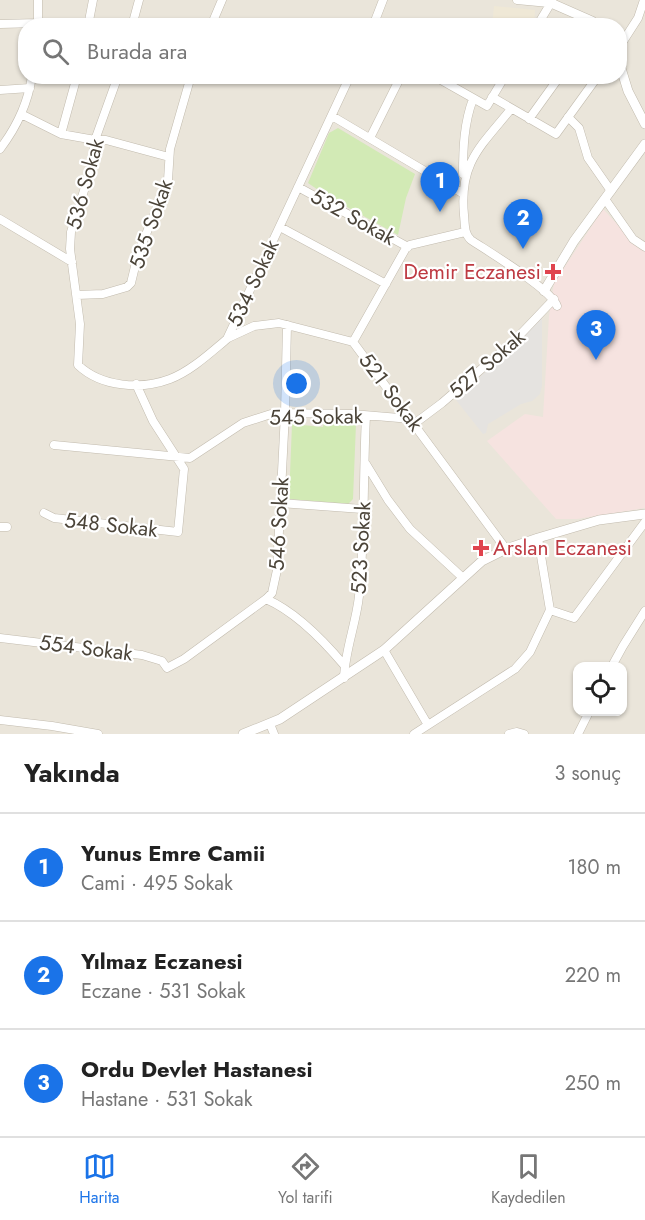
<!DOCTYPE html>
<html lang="tr">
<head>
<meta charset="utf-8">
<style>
  :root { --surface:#fff; --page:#f6f6f6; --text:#222; --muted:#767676; --line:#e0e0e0; --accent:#1a73e8 }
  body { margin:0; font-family:Jost,sans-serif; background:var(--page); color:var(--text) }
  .controls { position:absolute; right:18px; bottom:18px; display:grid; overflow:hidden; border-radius:12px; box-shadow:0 2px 4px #0004 }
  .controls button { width:54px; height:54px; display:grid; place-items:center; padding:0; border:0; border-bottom:2px solid var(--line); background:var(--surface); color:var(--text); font:30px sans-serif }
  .you { position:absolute; left:297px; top:384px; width:21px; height:21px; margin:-15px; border:4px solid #fff; border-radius:50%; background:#1a73e8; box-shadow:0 0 0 9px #1a73e833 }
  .badge { display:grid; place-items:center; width:39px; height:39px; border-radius:50%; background:var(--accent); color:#fff; font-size:20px; font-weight:700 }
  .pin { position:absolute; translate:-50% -50px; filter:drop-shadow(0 2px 3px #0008) }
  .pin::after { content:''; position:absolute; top:32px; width:21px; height:18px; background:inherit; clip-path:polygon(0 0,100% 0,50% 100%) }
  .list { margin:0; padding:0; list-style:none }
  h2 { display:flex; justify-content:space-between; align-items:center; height:78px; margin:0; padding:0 24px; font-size:26px }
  h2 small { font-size:20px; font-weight:400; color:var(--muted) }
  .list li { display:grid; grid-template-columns:39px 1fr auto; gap:18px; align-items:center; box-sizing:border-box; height:108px; padding:0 24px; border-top:2px solid var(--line) }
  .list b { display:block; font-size:22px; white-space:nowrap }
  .list p { margin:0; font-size:20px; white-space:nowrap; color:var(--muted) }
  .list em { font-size:20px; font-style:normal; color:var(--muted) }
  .icon { flex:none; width:33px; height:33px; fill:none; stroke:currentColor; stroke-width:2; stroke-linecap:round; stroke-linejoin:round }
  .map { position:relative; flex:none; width:645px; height:734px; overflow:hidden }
  .search { position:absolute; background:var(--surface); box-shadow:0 2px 4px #0004; left:18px; right:18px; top:18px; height:66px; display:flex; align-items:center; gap:15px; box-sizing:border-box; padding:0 21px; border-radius:24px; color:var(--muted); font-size:22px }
  .sheet { height:402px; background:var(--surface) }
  nav { display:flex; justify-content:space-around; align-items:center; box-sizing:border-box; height:84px; border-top:2px solid var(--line); background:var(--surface); font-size:16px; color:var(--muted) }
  nav a { display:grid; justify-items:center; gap:3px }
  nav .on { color:var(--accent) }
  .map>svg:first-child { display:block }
  .residential { fill:#eae5da; fill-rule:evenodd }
  .education { fill:#efe8d6 }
  .medical { fill:#f6e3e0 }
  .green { fill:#d2eab5 }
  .parking { fill:#e5e3e0 }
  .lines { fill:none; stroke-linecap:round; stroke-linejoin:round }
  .minor-casing { stroke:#c2bbae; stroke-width:9 }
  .tertiary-casing { stroke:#c2bbae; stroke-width:10 }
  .minor { stroke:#fff; stroke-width:8 }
  .tertiary { stroke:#fff; stroke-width:9 }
  .health-dot { fill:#e0444e; stroke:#fff; stroke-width:2 }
  .labels { text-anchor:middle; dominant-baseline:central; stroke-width:4.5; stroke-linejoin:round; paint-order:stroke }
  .street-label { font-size:21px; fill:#4b4439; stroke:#fff }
  .health-label { font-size:21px; fill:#be3a42; stroke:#fff; text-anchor:end }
</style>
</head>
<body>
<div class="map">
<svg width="645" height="734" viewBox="0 0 645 734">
  <rect width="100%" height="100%" fill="#f6f3ec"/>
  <!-- residential -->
  <path class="residential" d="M0,0H645V734H0ZM26,26H620V76H26ZM578,666H622V712H578Z"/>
  <!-- education -->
  <path class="education" d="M494,6L535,10L534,25L492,26Z"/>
  <!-- medical -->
  <path class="medical" d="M603,209L640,249L645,252V508L577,519H556L487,441L525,414L543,417L549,316L554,283Z"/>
  <!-- green -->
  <path class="green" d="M338,128L415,174L406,198L398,235L327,196L308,183L329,133Z
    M324,421L356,424L353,499L348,504L289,499L292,424L323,427Z"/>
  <!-- parking -->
  <path class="parking" d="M542,317V386L540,394L532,401L521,404L488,424L486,433L483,434L456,400Z"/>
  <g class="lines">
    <defs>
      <path id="minor" d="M38,0V25
        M517,0L549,3
        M0,24L38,23
        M88,26L93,0
        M132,26L139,0
        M211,26L222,0
        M373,26L383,0
        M537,26L552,1
        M620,46L638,18L644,0
        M118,76L95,140L92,165L71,232L70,249L80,324L78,365C101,387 141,390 170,379C191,371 210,353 227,339L350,76
        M434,76L487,106L505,76
        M0,90L30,88
        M492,97L556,134L598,76
        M511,109C480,147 459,163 464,215C465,224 464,234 471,240C489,252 551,289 557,306
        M21,114L61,134L95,140H106L169,157
        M332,116L462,193
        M568,117L579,128L588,158L611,191
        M529,119L560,76
        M61,134L77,76
        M370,138L401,76
        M0,149C16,128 28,103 32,76
        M463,174C463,148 464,123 473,99
        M298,187L408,247
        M605,199L633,239L645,247
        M0,219L72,262
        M280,227L386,284
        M77,295L103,294L127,287L131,283L138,254L168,180L170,149L191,76
        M228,338L254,326L279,323L353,342L506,549
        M353,342L406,248L410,245L465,232
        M414,424L442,403L515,340L554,299
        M54,445L190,458L243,423L274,413L352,414L411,419
        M366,464L388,500L410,529L462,577
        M280,503L362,509
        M44,513L54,518L178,532L184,469L153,421L136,384
        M0,527H7
        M266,599C296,612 323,640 344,665
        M550,610L574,618L645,522
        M0,638L142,655L162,661L167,668L184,659L266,599L272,593L277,570L285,413L287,325
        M384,650L428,725
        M612,666L623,646L645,611
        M344,678C345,650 356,624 359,596C365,536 363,476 366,416
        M0,720L52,726L98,734
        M270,724L274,734
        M414,734L515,669L530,652L550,610L538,538
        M509,734L517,732L524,734
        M578,734L589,712"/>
      <path id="tertiary" d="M544,0L592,21L596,26
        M620,65L628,91L645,124
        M544,291L574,241L645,144
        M243,734L280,719L384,650L482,561L506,549L538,538L599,520L645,514"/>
    </defs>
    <!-- minor casing -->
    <use href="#minor" class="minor-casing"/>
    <!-- tertiary casing -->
    <use href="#tertiary" class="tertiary-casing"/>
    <!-- minor -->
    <use href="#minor" class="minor"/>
    <!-- tertiary -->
    <use href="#tertiary" class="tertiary"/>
  </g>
  <!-- markers -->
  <g class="health-dot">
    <path d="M550 263h6v6h6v6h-6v6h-6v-6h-6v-6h6z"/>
    <path d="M478 539h6v6h6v6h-6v6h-6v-6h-6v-6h6z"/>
  </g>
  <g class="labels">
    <!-- street labels -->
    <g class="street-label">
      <text transform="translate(85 184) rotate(-75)">536 Sokak</text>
      <text transform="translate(353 217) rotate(29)">532 Sokak</text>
      <text transform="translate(151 224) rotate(-71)">535 Sokak</text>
      <text transform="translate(253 283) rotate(-65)">534 Sokak</text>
      <text transform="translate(487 364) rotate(-41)">527 Sokak</text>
      <text transform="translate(391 392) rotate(53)">521 Sokak</text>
      <text transform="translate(316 417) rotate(-1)">545 Sokak</text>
      <text transform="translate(279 524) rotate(-87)">546 Sokak</text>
      <text transform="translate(111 525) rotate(6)">548 Sokak</text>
      <text transform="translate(361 548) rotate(-87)">523 Sokak</text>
      <text transform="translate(86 648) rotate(7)">554 Sokak</text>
    </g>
    <!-- health labels -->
    <g class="health-label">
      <text x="541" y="272">Demir Eczanesi</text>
      <text x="493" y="548" text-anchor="start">Arslan Eczanesi</text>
    </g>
  </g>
</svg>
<div class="controls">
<button><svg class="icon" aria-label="locate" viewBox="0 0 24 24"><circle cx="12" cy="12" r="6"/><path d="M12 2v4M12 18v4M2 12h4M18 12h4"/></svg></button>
</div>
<div class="you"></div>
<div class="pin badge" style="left:440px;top:212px">1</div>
<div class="pin badge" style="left:523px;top:249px">2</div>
<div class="pin badge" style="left:596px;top:360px">3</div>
<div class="search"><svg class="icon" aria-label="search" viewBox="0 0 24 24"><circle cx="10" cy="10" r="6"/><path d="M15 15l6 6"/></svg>Burada ara</div>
</div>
<section class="sheet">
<h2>Yakında<small>3 sonuç</small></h2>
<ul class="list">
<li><span class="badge">1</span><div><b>Yunus Emre Camii</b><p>Cami · 495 Sokak</p></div><em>180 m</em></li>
<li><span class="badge">2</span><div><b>Yılmaz Eczanesi</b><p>Eczane · 531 Sokak</p></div><em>220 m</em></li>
<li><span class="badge">3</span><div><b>Ordu Devlet Hastanesi</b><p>Hastane · 531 Sokak</p></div><em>250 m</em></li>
</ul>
</section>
<nav>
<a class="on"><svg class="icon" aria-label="map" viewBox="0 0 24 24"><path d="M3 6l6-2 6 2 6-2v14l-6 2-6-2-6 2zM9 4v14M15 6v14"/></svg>Harita</a>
<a><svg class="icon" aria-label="directions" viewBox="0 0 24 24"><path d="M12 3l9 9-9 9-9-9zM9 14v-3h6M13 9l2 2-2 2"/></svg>Yol tarifi</a>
<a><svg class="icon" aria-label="saved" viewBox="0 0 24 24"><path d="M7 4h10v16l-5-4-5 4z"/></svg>Kaydedilen</a>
</nav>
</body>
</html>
